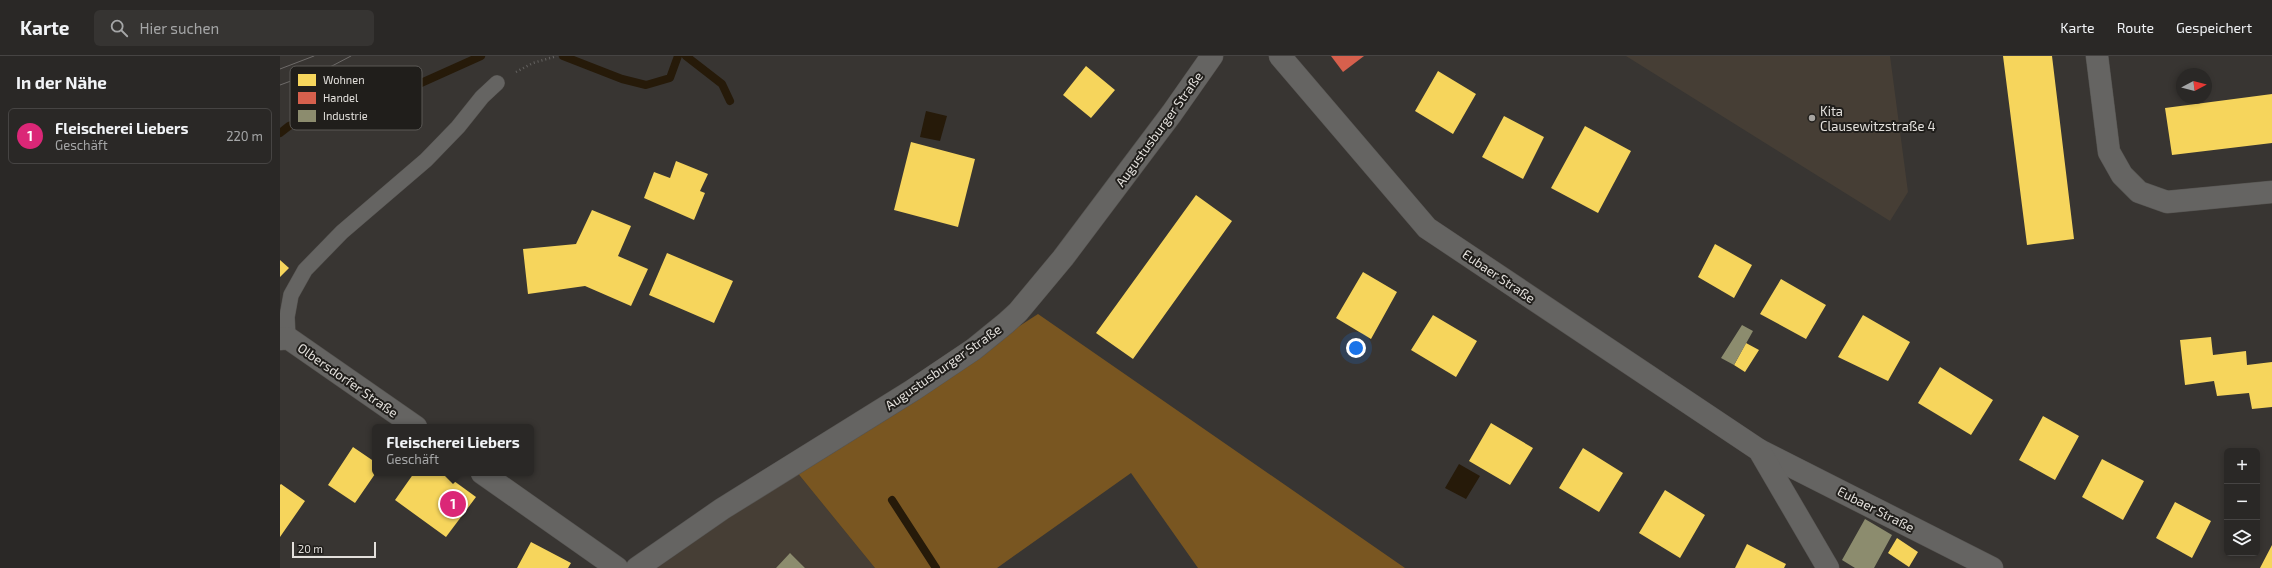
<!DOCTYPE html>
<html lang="de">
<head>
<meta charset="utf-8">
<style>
  :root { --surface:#2a2826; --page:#363432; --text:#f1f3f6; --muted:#a5a6a7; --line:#464443; --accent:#db2777 }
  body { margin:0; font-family:"Exo 2",sans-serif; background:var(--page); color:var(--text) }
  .controls { position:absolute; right:12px; bottom:12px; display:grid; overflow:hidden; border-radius:6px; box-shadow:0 2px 6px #0003 }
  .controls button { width:36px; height:36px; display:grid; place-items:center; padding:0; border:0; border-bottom:1px solid var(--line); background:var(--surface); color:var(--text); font:20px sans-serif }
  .compass { position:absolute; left:1896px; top:12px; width:36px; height:36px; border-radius:50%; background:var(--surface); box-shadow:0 2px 6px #0003; rotate:83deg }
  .scale { position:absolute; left:12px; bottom:10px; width:84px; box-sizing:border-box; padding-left:4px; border:2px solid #e3e0dc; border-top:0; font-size:11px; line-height:14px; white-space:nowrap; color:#e3e0dc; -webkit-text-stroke:3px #201e1b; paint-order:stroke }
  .you { position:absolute; left:1076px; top:292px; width:14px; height:14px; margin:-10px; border:3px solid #fff; border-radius:50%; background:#1a73e8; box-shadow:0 0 0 6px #1a73e833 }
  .badge { display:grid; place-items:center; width:26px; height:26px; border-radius:50%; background:var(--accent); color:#fff; font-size:13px; font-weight:700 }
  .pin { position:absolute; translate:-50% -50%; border:2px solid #fff; box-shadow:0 1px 4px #0006 }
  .popup { position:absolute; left:92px; top:368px; width:162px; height:52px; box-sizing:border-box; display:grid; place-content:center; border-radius:6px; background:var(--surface); filter:drop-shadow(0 1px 3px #0005); font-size:13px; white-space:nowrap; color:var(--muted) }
  .popup b { font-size:15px; color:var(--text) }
  .popup::after { content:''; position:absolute; left:50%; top:100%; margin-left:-8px; border:8px solid transparent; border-top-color:var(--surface) }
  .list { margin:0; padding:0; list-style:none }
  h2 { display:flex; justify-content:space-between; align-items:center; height:52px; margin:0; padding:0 16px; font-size:17px }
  h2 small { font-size:13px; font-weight:400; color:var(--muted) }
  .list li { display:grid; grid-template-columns:26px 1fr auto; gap:12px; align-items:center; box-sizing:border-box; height:56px; margin:0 8px 8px; padding:0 8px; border:1px solid var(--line); border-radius:6px }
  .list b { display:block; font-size:15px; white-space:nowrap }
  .list p { margin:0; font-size:13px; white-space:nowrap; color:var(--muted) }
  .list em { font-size:13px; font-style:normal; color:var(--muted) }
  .icon { flex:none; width:22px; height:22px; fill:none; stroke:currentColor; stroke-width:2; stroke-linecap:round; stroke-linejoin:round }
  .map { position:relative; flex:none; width:1992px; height:512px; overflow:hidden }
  header { display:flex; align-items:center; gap:24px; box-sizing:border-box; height:56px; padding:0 20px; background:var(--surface); border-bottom:1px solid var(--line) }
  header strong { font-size:19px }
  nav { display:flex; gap:22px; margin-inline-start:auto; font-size:14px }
  .search { width:280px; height:36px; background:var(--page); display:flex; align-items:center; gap:10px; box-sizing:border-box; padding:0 14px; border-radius:6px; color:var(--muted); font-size:15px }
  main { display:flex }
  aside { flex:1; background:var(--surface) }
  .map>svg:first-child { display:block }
  .built { fill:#463e35 }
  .forest { fill:#795621 }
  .water { fill:#261a09 }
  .homes { fill:#f6d55c }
  .shops { fill:#d6604d }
  .industry { fill:#8c8c6e }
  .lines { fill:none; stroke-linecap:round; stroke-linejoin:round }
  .stream { stroke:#261a09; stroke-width:8 }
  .lane-casing { stroke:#565451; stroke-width:16 }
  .street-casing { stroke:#565451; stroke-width:23 }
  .secondary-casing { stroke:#565451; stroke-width:23 }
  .path { stroke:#646260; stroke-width:2.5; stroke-dasharray:1 3; stroke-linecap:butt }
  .lane { stroke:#656462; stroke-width:15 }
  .street { stroke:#656462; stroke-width:22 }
  .secondary { stroke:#656462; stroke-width:22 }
  .tram { stroke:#6e6b69; stroke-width:1 }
  .poi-dot { fill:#a7a4a0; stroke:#201e1b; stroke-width:1.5 }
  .labels { text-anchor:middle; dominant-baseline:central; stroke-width:4; stroke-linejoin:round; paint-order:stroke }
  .poi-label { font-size:13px; fill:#e3e0dc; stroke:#201e1b; text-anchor:start }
  .street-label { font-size:13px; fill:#e3e0dc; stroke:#201e1b }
  .key { fill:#201e1b; stroke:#5a5855; stroke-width:1 }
  .key-label { font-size:11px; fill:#e3e0dc }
</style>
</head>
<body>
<header>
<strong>Karte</strong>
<div class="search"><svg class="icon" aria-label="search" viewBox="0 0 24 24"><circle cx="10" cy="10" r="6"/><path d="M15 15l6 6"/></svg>Hier suchen</div>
<nav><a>Karte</a><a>Route</a><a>Gespeichert</a></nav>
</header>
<main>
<aside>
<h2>In der Nähe<small></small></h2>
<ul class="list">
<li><span class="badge">1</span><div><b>Fleischerei Liebers</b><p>Geschäft</p></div><em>220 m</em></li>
</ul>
</aside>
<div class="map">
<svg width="1992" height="512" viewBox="0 0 1992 512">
  <rect width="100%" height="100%" fill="#383532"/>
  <!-- built -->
  <path class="built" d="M1346,0H1610L1628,136L1610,165Z
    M516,415L595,512H377Z"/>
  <!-- forest -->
  <path class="forest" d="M758,258L1125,512H918L851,417L717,512H595L516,415Z"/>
  <!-- water -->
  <path class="water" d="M646,55L667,60L660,85L640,81Z
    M1179,408L1200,420L1186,443L1165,432Z"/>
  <!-- homes -->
  <path class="homes" d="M1723,0H1772L1794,183L1747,189Z
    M806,10L835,34L811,62L783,39Z
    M1158,15L1196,38L1173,78L1135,55Z
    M1992,38V87L1892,99L1885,52Z
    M1224,60L1264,81L1243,123L1202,101Z
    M1305,70L1351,95L1318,157L1271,132Z
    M631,86L695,103L678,171L614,154Z
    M396,105L428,118L420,135L425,137L414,164L364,142L374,116L390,122Z
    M916,139L952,165L853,303L816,277Z
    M312,154L351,170L338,200L368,213L351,250L305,230L248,238L243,193L296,188Z
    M1435,188L1472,209L1454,242L1418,221Z
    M387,197L453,225L434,267L369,239Z
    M0,204L9,212L0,221Z
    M1083,216L1117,236L1091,283L1056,262Z
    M1501,223L1546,249L1526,283L1480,258Z
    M1153,259L1197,285L1176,321L1131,294Z
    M1583,259L1630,286L1608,325L1558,301Z
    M1931,281L1933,299L1966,295L1967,309L1992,306V351L1972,353L1969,337L1937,340L1934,325L1905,329L1900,284Z
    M1466,287L1479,294L1465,316L1454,309Z
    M1660,311L1713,344L1691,379L1638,347Z
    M1763,360L1799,380L1775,424L1739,404Z
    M1211,367L1253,392L1230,429L1189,405Z
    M73,391L95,406V418L75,447L48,429Z
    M1303,392L1343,417L1319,456L1279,432Z
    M1822,403L1864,425L1843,464L1802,441Z
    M134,417H163L196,441L166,481L115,444Z
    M1,428L25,445L0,481V429Z
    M1385,434L1425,459L1400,502L1359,477Z
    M1895,446L1931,465L1912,502L1876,482Z
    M1617,482L1638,496L1629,511L1608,497Z
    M251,486L291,507L288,512H237Z
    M1467,488L1506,508L1504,512H1455Z
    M1992,489V512H1980Z"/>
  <!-- shops -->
  <path class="shops" d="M1051,0H1084L1063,16Z"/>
  <!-- industry -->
  <path class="industry" d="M1462,269L1473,275L1454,309L1441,302Z
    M1585,463L1612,479L1594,512H1575L1562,504Z
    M510,497L525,512H496Z"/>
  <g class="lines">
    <!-- stream -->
    <path class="stream" d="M283,0L342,23L366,29L390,22L398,0
      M406,0L442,28L450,45
      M0,77L9,70L55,51L101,45L201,0
      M612,444L656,512"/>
    <defs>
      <path id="lane" d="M8,282L7,261L11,239L25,214L62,176L146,104L178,71L202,41L217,27"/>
      <path id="street" d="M1817,0L1829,96L1842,119L1859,136L1887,146L1992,136
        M1479,394L1712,512"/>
      <path id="secondary" d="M1000,0L1147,172L1479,394L1548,512
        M0,283L8,282L136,371
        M202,417L337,512
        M357,512L442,453L633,334L694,293L726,267L738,256L783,202L892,57L932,0"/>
    </defs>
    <!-- lane casing -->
    <use href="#lane" class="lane-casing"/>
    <!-- street casing -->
    <use href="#street" class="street-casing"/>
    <!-- secondary casing -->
    <use href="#secondary" class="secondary-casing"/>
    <!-- path -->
    <path class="path" d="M236,16L253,7L277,0"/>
    <!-- lane -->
    <use href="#lane" class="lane"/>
    <!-- street -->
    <use href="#street" class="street"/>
    <!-- secondary -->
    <use href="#secondary" class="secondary"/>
    <!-- tram -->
    <path class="tram" d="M0,13L34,0
      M0,29L52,10L71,0"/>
  </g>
  <!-- markers -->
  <circle class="poi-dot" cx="1532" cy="62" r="4"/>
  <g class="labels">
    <!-- poi labels -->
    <g class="poi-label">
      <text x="1540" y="55">Kita<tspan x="1540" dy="15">Clausewitzstraße 4</tspan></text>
    </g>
    <!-- street labels -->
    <g class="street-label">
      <text transform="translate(879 73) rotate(-54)">Augustusburger Straße</text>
      <text transform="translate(1219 220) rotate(34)">Eubaer Straße</text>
      <text transform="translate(663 311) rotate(-35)">Augustusburger Straße</text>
      <text transform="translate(68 324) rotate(35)">Olbersdorfer Straße</text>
      <text transform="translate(1596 453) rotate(27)">Eubaer Straße</text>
    </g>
  </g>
  <!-- legend -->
  <rect x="10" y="10" width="132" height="64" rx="6" class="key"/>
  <rect x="18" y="18" width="18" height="12" fill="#f6d55c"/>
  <rect x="18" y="36" width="18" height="12" fill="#d6604d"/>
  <rect x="18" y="54" width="18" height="12" fill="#8c8c6e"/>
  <g class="key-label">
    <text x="43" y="28">Wohnen</text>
    <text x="43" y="46">Handel</text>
    <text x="43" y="64">Industrie</text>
  </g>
</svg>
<div class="controls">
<button>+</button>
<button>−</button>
<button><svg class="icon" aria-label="layers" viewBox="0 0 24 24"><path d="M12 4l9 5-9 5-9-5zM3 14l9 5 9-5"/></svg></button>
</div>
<svg class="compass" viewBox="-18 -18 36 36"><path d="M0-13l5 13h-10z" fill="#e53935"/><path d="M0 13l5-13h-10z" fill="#a5a6a7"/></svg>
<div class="scale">20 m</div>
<div class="you"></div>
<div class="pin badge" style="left:173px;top:448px">1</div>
<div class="popup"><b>Fleischerei Liebers</b>Geschäft</div>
</div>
</main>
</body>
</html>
